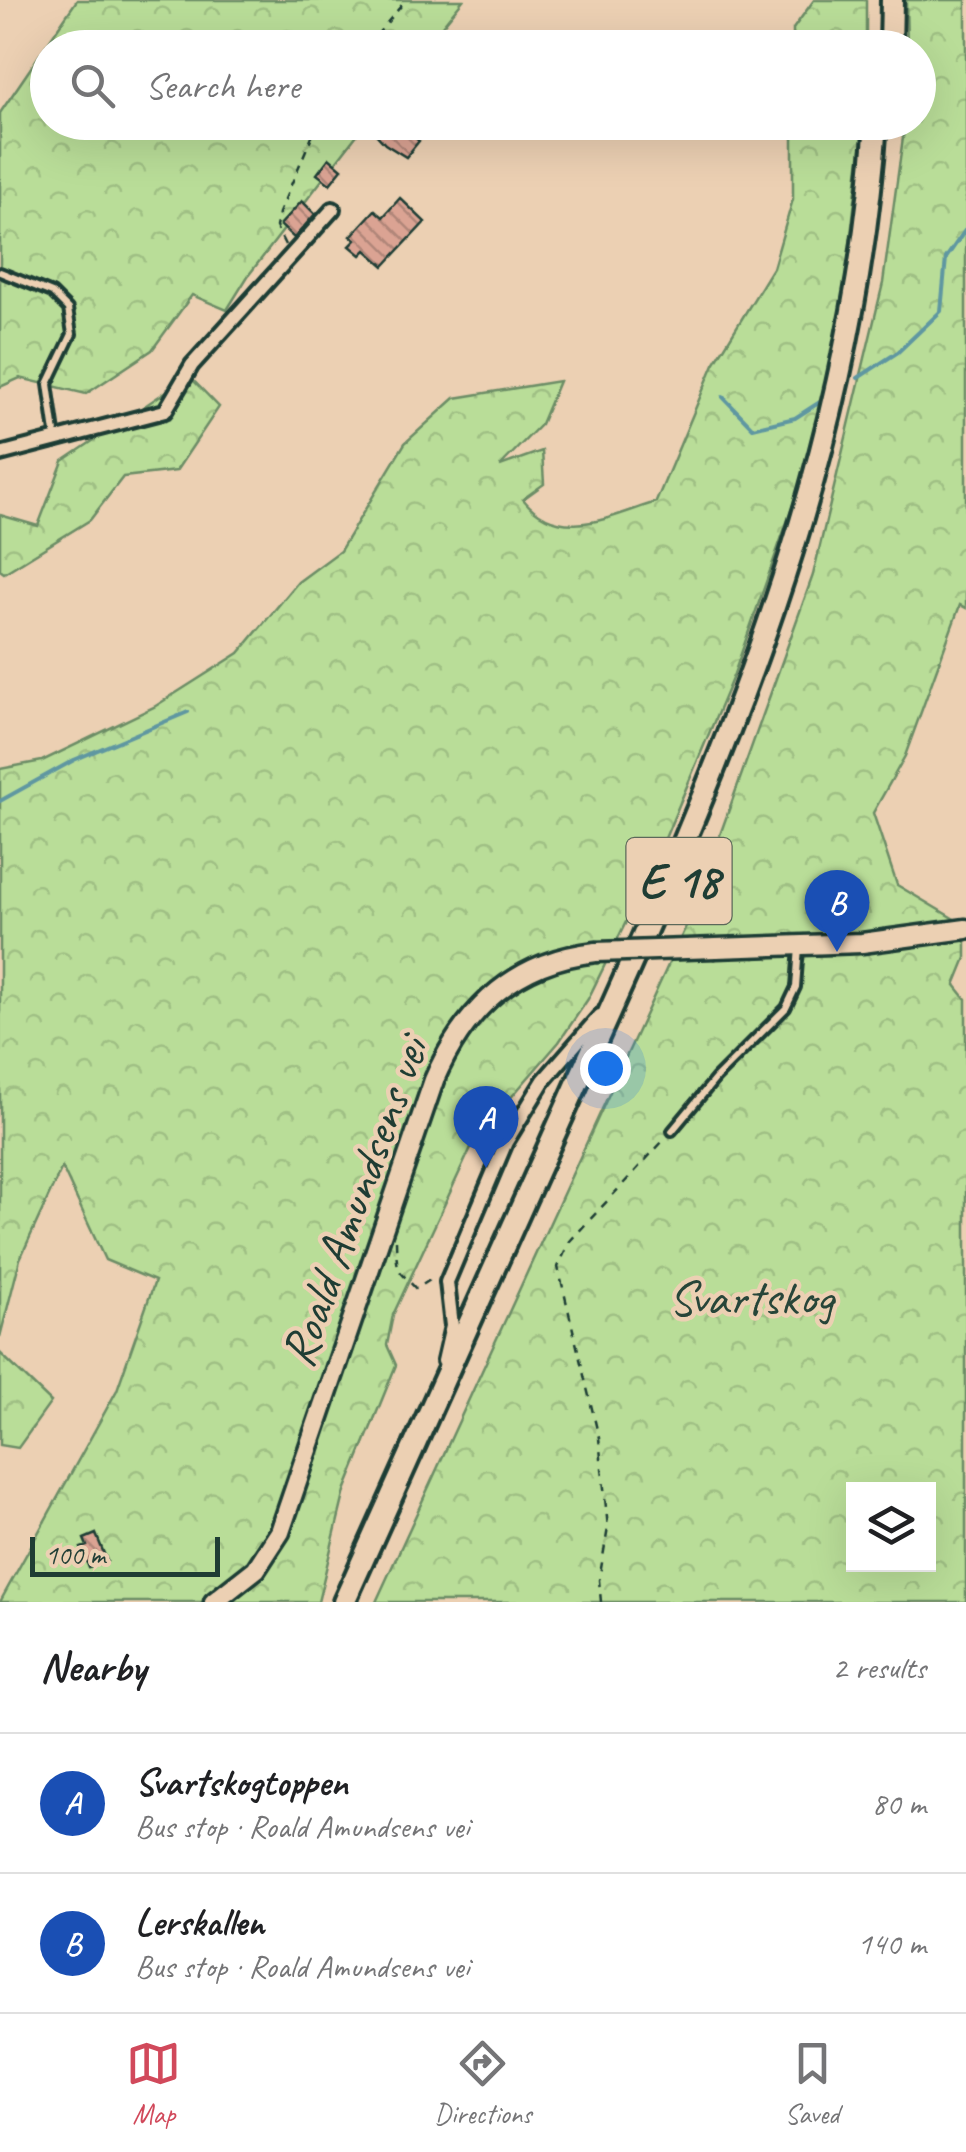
<!DOCTYPE html>
<html lang="en">
<head>
<meta charset="utf-8">
<style>
  :root { --surface:#fff; --page:#f6f6f6; --text:#202124; --muted:#757577; --line:#e0e0e0; --accent:#d1495b }
  body { margin:0; font-family:Caveat,sans-serif; background:var(--page); color:var(--text) }
  .controls { position:absolute; right:30px; bottom:30px; display:grid; overflow:hidden; border-radius:0px; box-shadow:0 10px 40px #0002 }
  .controls button { width:90px; height:90px; display:grid; place-items:center; padding:0; border:0; border-bottom:2px solid var(--line); background:var(--surface); color:var(--text); font:50px sans-serif }
  .scale { position:absolute; left:30px; bottom:25px; width:190px; box-sizing:border-box; padding-left:10px; border:5px solid #1f3d34; border-top:0; font-size:28px; line-height:35px; white-space:nowrap; color:#1f3d34; -webkit-text-stroke:8px #ecd0b3; paint-order:stroke }
  .you { position:absolute; left:605px; top:1068px; width:35px; height:35px; margin:-25px; border:8px solid #fff; border-radius:50%; background:#1a73e8; box-shadow:0 0 0 15px #1a73e833 }
  .badge { display:grid; place-items:center; width:65px; height:65px; border-radius:50%; background:var(--accent); color:#fff; font-size:32px; font-weight:700 }
  .pin { position:absolute; translate:-50% -82px; filter:drop-shadow(0 2px 5px #0008) }
  .pin::after { content:''; position:absolute; top:52px; width:35px; height:30px; background:inherit; clip-path:polygon(0 0,100% 0,50% 100%) }
  .list { margin:0; padding:0; list-style:none }
  h2 { display:flex; justify-content:space-between; align-items:center; height:130px; margin:0; padding:0 40px; font-size:42px }
  h2 small { font-size:32px; font-weight:400; color:var(--muted) }
  .list li { display:grid; grid-template-columns:65px 1fr auto; gap:30px; align-items:center; box-sizing:border-box; height:140px; padding:0 40px; border-top:2px solid var(--line) }
  .list b { display:block; font-size:38px; white-space:nowrap }
  .list p { margin:0; font-size:32px; white-space:nowrap; color:var(--muted) }
  .list em { font-size:32px; font-style:normal; color:var(--muted) }
  .icon { flex:none; width:55px; height:55px; fill:none; stroke:currentColor; stroke-width:2; stroke-linecap:round; stroke-linejoin:round }
  .map { position:relative; flex:none; width:966px; height:1602px; overflow:hidden }
  .search { position:absolute; background:var(--surface); box-shadow:0 10px 40px #0002; left:30px; right:30px; top:30px; height:110px; display:flex; align-items:center; gap:25px; box-sizing:border-box; padding:0 35px; border-radius:55px; color:var(--muted); font-size:38px }
  .sheet { height:410px; background:var(--surface) }
  nav { display:flex; justify-content:space-around; align-items:center; box-sizing:border-box; height:140px; border-top:2px solid var(--line); background:var(--surface); font-size:28px; color:var(--muted) }
  nav a { display:grid; justify-items:center; gap:5px }
  nav .on { color:var(--accent) }
  .map>svg:first-child { display:block }
  .forest { fill:url(#forest-crowns); stroke:#6c8d66; stroke-width:2.5; fill-rule:evenodd }
  .lines { fill:none; stroke-linecap:round; stroke-linejoin:round }
  .stream { stroke:#5e97a1; stroke-width:4 }
  .building { fill:url(#building-back-hatch); stroke:#1f3d34; stroke-width:2.5 }
  .service-casing { stroke:#1f3d34; stroke-width:14 }
  .minor-casing { stroke:#1f3d34; stroke-width:20 }
  .secondary-casing { stroke:#1f3d34; stroke-width:25 }
  .trunk-casing { stroke:#1f3d34; stroke-width:28 }
  .path { stroke:#1f3d34; stroke-width:2.5; stroke-dasharray:8 8; stroke-linecap:butt }
  .service { stroke:#ecd0b3; stroke-width:6 }
  .minor { stroke:#ecd0b3; stroke-width:12 }
  .secondary { stroke:#ecd0b3; stroke-width:18 }
  .trunk { stroke:#ecd0b3; stroke-width:20 }
  .secondary-bridge-casing { stroke:#1f3d34; stroke-width:25; stroke-linecap:butt }
  .secondary-bridge { stroke:#ecd0b3; stroke-width:18 }
  .labels { text-anchor:middle; dominant-baseline:central; stroke-width:9; stroke-linejoin:round; paint-order:stroke }
  .shield { fill:#ecd0b3; stroke:#5c695a; stroke-width:2.5 }
  .shield-label { font-size:48px; font-weight:bold; fill:#1f3d34 }
  .street-label { font-size:50px; fill:#1f3d34; stroke:#ecd0b3 }
  .park-label { font-size:50px; fill:#274539; stroke:#ecd0b3 }
</style>
</head>
<body>
<div class="map">
<svg width="966" height="1602" viewBox="0 0 966 1602">
  <defs>
    <pattern id="forest-crowns" width="20" height="18" patternUnits="userSpaceOnUse" patternTransform="scale(2.5)"><rect width="20" height="18" fill="#b9dd98"/><path d="M2 6a3 3 0 1 1 6 0M12 15a3 3 0 1 1 6 0" fill="none" stroke="#9fbf84"/></pattern>
    <pattern id="building-back-hatch" width="6" height="6" patternUnits="userSpaceOnUse" patternTransform="scale(2.5)"><rect width="6" height="6" fill="#dba393"/><path d="M-1 5l2 2M0 0l6 6M5-1l2 2" fill="none" stroke="#b18679"/></pattern>
  </defs>
  <rect width="100%" height="100%" fill="#ecd0b3"/>
  <filter id="ink" filterUnits="userSpaceOnUse"><feTurbulence type="fractalNoise" baseFrequency=".01" numOctaves="2"/><feDisplacementMap in="SourceGraphic" scale="20" xChannelSelector="R" yChannelSelector="G"/><feConvolveMatrix kernelMatrix="1 2 1 2 8 2 1 2 1" color-interpolation-filters="sRGB"/></filter>
  <g filter="url(#ink)">
    <!-- forest -->
    <path class="forest" d="M77,0H463L425,47L48,48V122L366,123L248,276L227,310L192,295L152,350L86,394L20,378L0,387V113Z
      M814,0H866V47H793V29Z
      M906,0H966V608L960,605L905,756L873,813L897,885L966,926V958L955,985L966,999V1602H376L692,913L813,575L883,283L905,123L918,122V48L907,47ZM854,1490H928V1564H854Z
      M793,123H864L846,278L815,442L734,674L653,867L588,999L559,1042L475,1139L393,1315L387,1345L396,1365L345,1491L318,1602H0L117,1390L155,1281L105,1260L62,1167L20,1259L0,1337V769L42,761L154,707L239,653L298,582L340,551L405,443L455,398L559,381L541,424L500,466L542,451L544,484L523,499C559,544 609,517 656,502L714,364L773,268L793,199Z
      M189,376L219,407L176,471L123,477L90,520L4,573L0,570V515L38,526L63,461Z
      M0,1353L51,1402L18,1448L0,1445Z"/>
    <g class="lines">
      <!-- stream -->
      <path class="stream" d="M858,378L898,352L941,311L946,258L966,229
        M723,397L753,428L795,418L823,400
        M0,801L74,760L188,712"/>
    </g>
    <!-- building -->
    <path class="building" d="M365,122H397L419,141L406,157L385,144Z
      M329,158L342,169L330,184L317,174Z
      M400,198L425,222L384,266L366,250L361,255L350,246L356,240L351,236L375,210L383,217Z
      M302,201L315,214L294,238L280,225Z
      M96,1534L107,1561L89,1568L81,1548L87,1546L84,1539Z"/>
    <g class="lines">
      <defs>
        <path id="service" d="M0,272L52,293L68,309L72,334L48,384L56,440
          M672,1131L716,1078L786,1008L796,987L799,947"/>
        <path id="minor" d="M0,454L165,411L192,365L333,209
          M444,1361L452,1326L447,1282L506,1142L544,1080L600,1016"/>
        <path id="secondary" d="M716,948L862,943L966,929
          M214,1602L256,1569L280,1532L434,1080C465,1008 515,961 596,952"/>
        <path id="trunk" d="M891,48L892,0
          M344,1602C424,1423 505,1245 585,1066C724,760 853,462 876,122"/>
      </defs>
      <!-- service casing -->
      <use href="#service" class="service-casing"/>
      <!-- minor casing -->
      <use href="#minor" class="minor-casing"/>
      <!-- secondary casing -->
      <use href="#secondary" class="secondary-casing"/>
      <!-- trunk casing -->
      <use href="#trunk" class="trunk-casing"/>
      <!-- path -->
      <path class="path" d="M366,48L406,0
        M285,245L276,227L279,213L318,122
        M396,1240C397,1276 397,1267 416,1289L436,1276
        M601,1602L599,1580L608,1528L599,1438L558,1267L570,1241L664,1140"/>
      <!-- service -->
      <use href="#service" class="service"/>
      <!-- minor -->
      <use href="#minor" class="minor"/>
      <!-- secondary -->
      <use href="#secondary" class="secondary"/>
      <!-- trunk -->
      <use href="#trunk" class="trunk"/>
      <defs>
        <path id="secondary-bridge" d="M596,952L716,948"/>
      </defs>
      <!-- secondary-bridge casing -->
      <use href="#secondary-bridge" class="secondary-bridge-casing"/>
      <!-- secondary-bridge -->
      <use href="#secondary-bridge" class="secondary-bridge"/>
    </g>
  </g>
  <g class="labels">
    <!-- shield labels -->
    <rect class="shield" x="626.5" y="838" width="105" height="86" rx="8"/>
    <g class="shield-label">
      <text x="679" y="881">E 18</text>
    </g>
    <!-- street labels -->
    <g class="street-label">
      <text transform="translate(354 1202) rotate(-70)">Roald Amundsens vei</text>
    </g>
    <!-- park labels -->
    <g class="park-label">
      <text x="751" y="1297">Svartskog</text>
    </g>
  </g>
</svg>
<div class="controls">
<button><svg class="icon" aria-label="layers" viewBox="0 0 24 24"><path d="M12 4l9 5-9 5-9-5zM3 14l9 5 9-5"/></svg></button>
</div>
<div class="scale">100 m</div>
<div class="you"></div>
<div class="pin badge" style="left:486px;top:1168px;background:#1a4fb4">A</div>
<div class="pin badge" style="left:837px;top:952px;background:#1a4fb4">B</div>
<div class="search"><svg class="icon" aria-label="search" viewBox="0 0 24 24"><circle cx="10" cy="10" r="6"/><path d="M15 15l6 6"/></svg>Search here</div>
</div>
<section class="sheet">
<h2>Nearby<small>2 results</small></h2>
<ul class="list">
<li><span class="badge" style="background:#1a4fb4">A</span><div><b>Svartskogtoppen</b><p>Bus stop · Roald Amundsens vei</p></div><em>80 m</em></li>
<li><span class="badge" style="background:#1a4fb4">B</span><div><b>Lerskallen</b><p>Bus stop · Roald Amundsens vei</p></div><em>140 m</em></li>
</ul>
</section>
<nav>
<a class="on"><svg class="icon" aria-label="map" viewBox="0 0 24 24"><path d="M3 6l6-2 6 2 6-2v14l-6 2-6-2-6 2zM9 4v14M15 6v14"/></svg>Map</a>
<a><svg class="icon" aria-label="directions" viewBox="0 0 24 24"><path d="M12 3l9 9-9 9-9-9zM9 14v-3h6M13 9l2 2-2 2"/></svg>Directions</a>
<a><svg class="icon" aria-label="saved" viewBox="0 0 24 24"><path d="M7 4h10v16l-5-4-5 4z"/></svg>Saved</a>
</nav>
</body>
</html>
